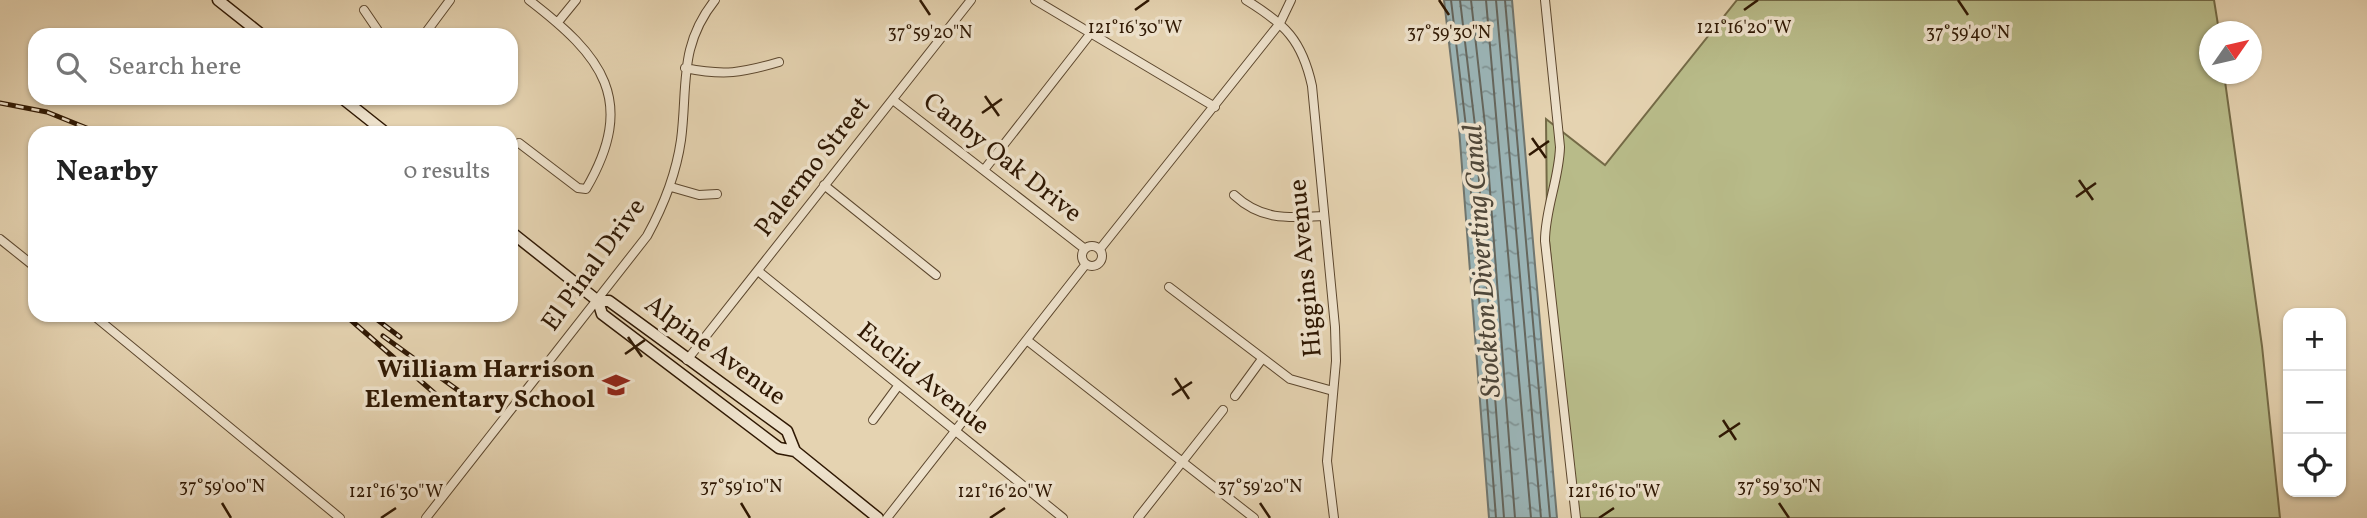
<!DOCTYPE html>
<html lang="en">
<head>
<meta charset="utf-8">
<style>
  :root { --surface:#fff; --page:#f6f6f6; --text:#222; --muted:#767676; --line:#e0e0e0 }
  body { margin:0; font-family:Vollkorn,serif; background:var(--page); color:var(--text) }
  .controls { position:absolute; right:21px; bottom:21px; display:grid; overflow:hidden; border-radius:14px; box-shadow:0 2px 5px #0004 }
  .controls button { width:63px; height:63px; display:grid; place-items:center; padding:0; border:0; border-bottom:2px solid var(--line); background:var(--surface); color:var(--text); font:35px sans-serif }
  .compass { position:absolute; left:2199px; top:21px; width:63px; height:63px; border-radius:50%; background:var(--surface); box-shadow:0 2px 5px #0004; rotate:56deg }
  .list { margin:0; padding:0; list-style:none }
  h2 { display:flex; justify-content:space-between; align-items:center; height:91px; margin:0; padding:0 28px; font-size:30px }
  h2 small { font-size:23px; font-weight:400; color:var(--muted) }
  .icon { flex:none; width:38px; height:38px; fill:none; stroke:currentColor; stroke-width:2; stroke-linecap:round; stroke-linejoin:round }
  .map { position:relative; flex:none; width:2367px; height:518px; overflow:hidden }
  .search { position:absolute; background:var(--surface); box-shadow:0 2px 5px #0004; left:28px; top:28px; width:490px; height:77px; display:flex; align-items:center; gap:18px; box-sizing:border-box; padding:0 24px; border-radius:21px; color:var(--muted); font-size:26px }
  .panel { position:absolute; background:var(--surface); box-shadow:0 2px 5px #0004; left:28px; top:126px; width:490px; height:196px; border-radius:21px }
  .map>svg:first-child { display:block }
  .grass { fill:#b8bb89; stroke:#746a46; stroke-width:2 }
  .water { fill:url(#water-ripples); stroke:#70766f; stroke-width:2 }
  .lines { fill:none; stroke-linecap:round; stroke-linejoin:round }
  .shore { stroke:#65665d; stroke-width:2 }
  .street-casing { stroke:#5c472e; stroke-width:10 }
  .secondary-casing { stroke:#2f1803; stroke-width:13 }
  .street { stroke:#eee2cc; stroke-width:8 }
  .secondary { stroke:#eee2cc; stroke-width:10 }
  .rail-casing { stroke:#2f1803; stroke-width:5 }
  .rail { stroke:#eee2cc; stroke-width:2.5; stroke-dasharray:8; stroke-linecap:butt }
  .ticks { fill:none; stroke:#2f1803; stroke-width:2.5 }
  .labels { text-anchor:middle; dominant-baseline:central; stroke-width:7; stroke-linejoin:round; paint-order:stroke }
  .street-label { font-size:26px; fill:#2f1803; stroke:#eee2cc }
  .poi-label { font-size:26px; font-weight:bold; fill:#2f1803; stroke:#eee2cc; text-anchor:end }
  .water-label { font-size:28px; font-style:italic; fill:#4f4739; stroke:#eee2cc }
  .ticks-label { font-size:18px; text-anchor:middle; fill:#2f1803; stroke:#eee2cc; stroke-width:7; stroke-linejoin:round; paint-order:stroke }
</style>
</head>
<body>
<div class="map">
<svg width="2367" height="518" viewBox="0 0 2367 518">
  <defs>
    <pattern id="water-ripples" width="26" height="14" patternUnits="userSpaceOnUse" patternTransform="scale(1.75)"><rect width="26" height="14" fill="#9bb5b7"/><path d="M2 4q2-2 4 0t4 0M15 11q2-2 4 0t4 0" fill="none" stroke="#7f9293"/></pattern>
  </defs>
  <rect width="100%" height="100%" fill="#e5d3b1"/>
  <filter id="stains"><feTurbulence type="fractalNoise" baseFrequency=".00286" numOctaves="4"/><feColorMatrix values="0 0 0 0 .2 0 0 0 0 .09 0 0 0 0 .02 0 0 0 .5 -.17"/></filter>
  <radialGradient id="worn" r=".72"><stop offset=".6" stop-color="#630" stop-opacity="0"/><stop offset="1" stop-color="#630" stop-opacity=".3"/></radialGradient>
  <!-- grass -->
  <path class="grass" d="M1737,0H2214L2219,31L2210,32V74H2224L2262,346L2280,518H1574L1547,218L1546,119L1605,165Z"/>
  <!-- water -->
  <path class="water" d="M1444,0H1512L1557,518H1489L1459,128Z"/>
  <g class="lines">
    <!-- shore -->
    <path class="shore" d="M1451,0L1466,127L1496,518
      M1460,0L1475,126L1504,518
      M1471,0L1485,125L1515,518
      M1486,0L1531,518
      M1496,0L1541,518
      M1505,0L1550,518"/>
    <defs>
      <path id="street" d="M1035,0L1215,107
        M1246,0C1285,24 1302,40 1312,86L1335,327L1336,361L1327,461L1334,518
        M1545,0L1560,147C1559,180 1545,209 1545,241L1576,518
        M364,10L381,35
        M558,22L576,0
        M424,35L450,0
        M685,68C724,76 742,73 779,62
        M893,100L1085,249
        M519,143L578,188L586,189C638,100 602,56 529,0
        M984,170L1091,33
        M824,185L936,275
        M671,187L699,195L717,194
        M1234,195C1262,221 1289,218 1324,216
        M0,239L35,267
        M1082 256a10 10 0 1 1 20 0a10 10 0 1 1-20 0Z
        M1100,249L1280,23L1291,0
        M758,271L1063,518
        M1169,287L1290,379L1333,391
        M93,315L340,518
        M1028,341L1254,518
        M687,360L971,0
        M1235,396L1262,359
        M873,420L898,386
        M426,518L647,236C664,205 676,175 681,140C688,87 678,46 715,0
        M887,518L1086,264
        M1138,518L1223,410"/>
      <path id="secondary" d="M218,0L262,35
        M342,98L386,133
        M511,232L598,301L602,314L779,448L795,451L878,518
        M598,301H609L787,431L795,451"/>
    </defs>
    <!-- street casing -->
    <use href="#street" class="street-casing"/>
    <!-- secondary casing -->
    <use href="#secondary" class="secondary-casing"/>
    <!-- street -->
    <use href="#street" class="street"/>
    <!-- secondary -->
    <use href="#secondary" class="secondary"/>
    <defs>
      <path id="rail" d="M0,103L47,112L99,133
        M345,315L448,405
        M371,315L400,337
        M383,336L459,391"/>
    </defs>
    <!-- rail casing -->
    <use href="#rail" class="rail-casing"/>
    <!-- rail -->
    <use href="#rail" class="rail"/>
  </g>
  <!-- ticks -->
  <path class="ticks" d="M920,0L930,15M1439,0L1449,15M1958,0L1968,15M1135,10L1149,0M1744,10L1758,0M985,96L999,116M982,113L1002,99M1532,138L1546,158M1529,155L1549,141M2079,180L2093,200M2076,197L2096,183M628,337L642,357M625,354L645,340M1175,378L1189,399M1172,395L1192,382M1723,420L1736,440M1719,437L1740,423M222,503L231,518M741,503L750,518M1260,503L1270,518M1779,503L1789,518M381,518L396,508M990,518L1005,508M1599,518L1614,508"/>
  <!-- icons -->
  <defs>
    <symbol id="school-bare" viewBox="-9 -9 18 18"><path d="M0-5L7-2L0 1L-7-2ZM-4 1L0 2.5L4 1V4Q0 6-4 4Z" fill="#8f2418" stroke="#eee2cc" stroke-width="2.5" paint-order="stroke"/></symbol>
  </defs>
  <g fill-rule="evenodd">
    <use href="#school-bare" x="597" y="366" width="38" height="38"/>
  </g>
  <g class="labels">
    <!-- street labels -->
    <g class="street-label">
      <text transform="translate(1002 158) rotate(38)">Canby Oak Drive</text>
      <text transform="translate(813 167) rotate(-52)">Palermo Street</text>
      <text transform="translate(594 265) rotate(-54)">El Pinal Drive</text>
      <text transform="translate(1306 268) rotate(-95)">Higgins Avenue</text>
      <text transform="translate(715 351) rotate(36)">Alpine Avenue</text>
      <text transform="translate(923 379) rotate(39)">Euclid Avenue</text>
    </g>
    <!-- poi labels -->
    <g class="poi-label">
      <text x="595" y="370">William Harrison<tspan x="595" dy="30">Elementary School</tspan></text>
    </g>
    <!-- water labels -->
    <g class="water-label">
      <text transform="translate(1483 261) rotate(-94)">Stockton Diverting Canal</text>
    </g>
  </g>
  <g class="ticks-label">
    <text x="1135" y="33">121°16'30"W</text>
    <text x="1744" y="33">121°16'20"W</text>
    <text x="930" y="38">37°59'20"N</text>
    <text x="1449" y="38">37°59'30"N</text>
    <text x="1968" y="38">37°59'40"N</text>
    <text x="222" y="492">37°59'00"N</text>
    <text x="741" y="492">37°59'10"N</text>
    <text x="1260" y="492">37°59'20"N</text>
    <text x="1779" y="492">37°59'30"N</text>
    <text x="396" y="497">121°16'30"W</text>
    <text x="1005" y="497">121°16'20"W</text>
    <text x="1614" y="497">121°16'10"W</text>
  </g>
  <rect width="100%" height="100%" filter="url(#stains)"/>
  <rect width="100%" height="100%" fill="url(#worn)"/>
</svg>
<div class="controls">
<button>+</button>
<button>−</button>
<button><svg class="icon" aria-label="locate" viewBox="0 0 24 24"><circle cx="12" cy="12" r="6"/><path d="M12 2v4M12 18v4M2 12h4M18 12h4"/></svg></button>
</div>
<svg class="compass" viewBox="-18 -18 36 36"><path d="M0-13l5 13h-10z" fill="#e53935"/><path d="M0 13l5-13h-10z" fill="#767676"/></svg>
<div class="search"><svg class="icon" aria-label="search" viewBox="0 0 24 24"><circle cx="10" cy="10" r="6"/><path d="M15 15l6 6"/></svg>Search here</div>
<section class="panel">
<h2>Nearby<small>0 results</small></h2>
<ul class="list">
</ul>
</section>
</div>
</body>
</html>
